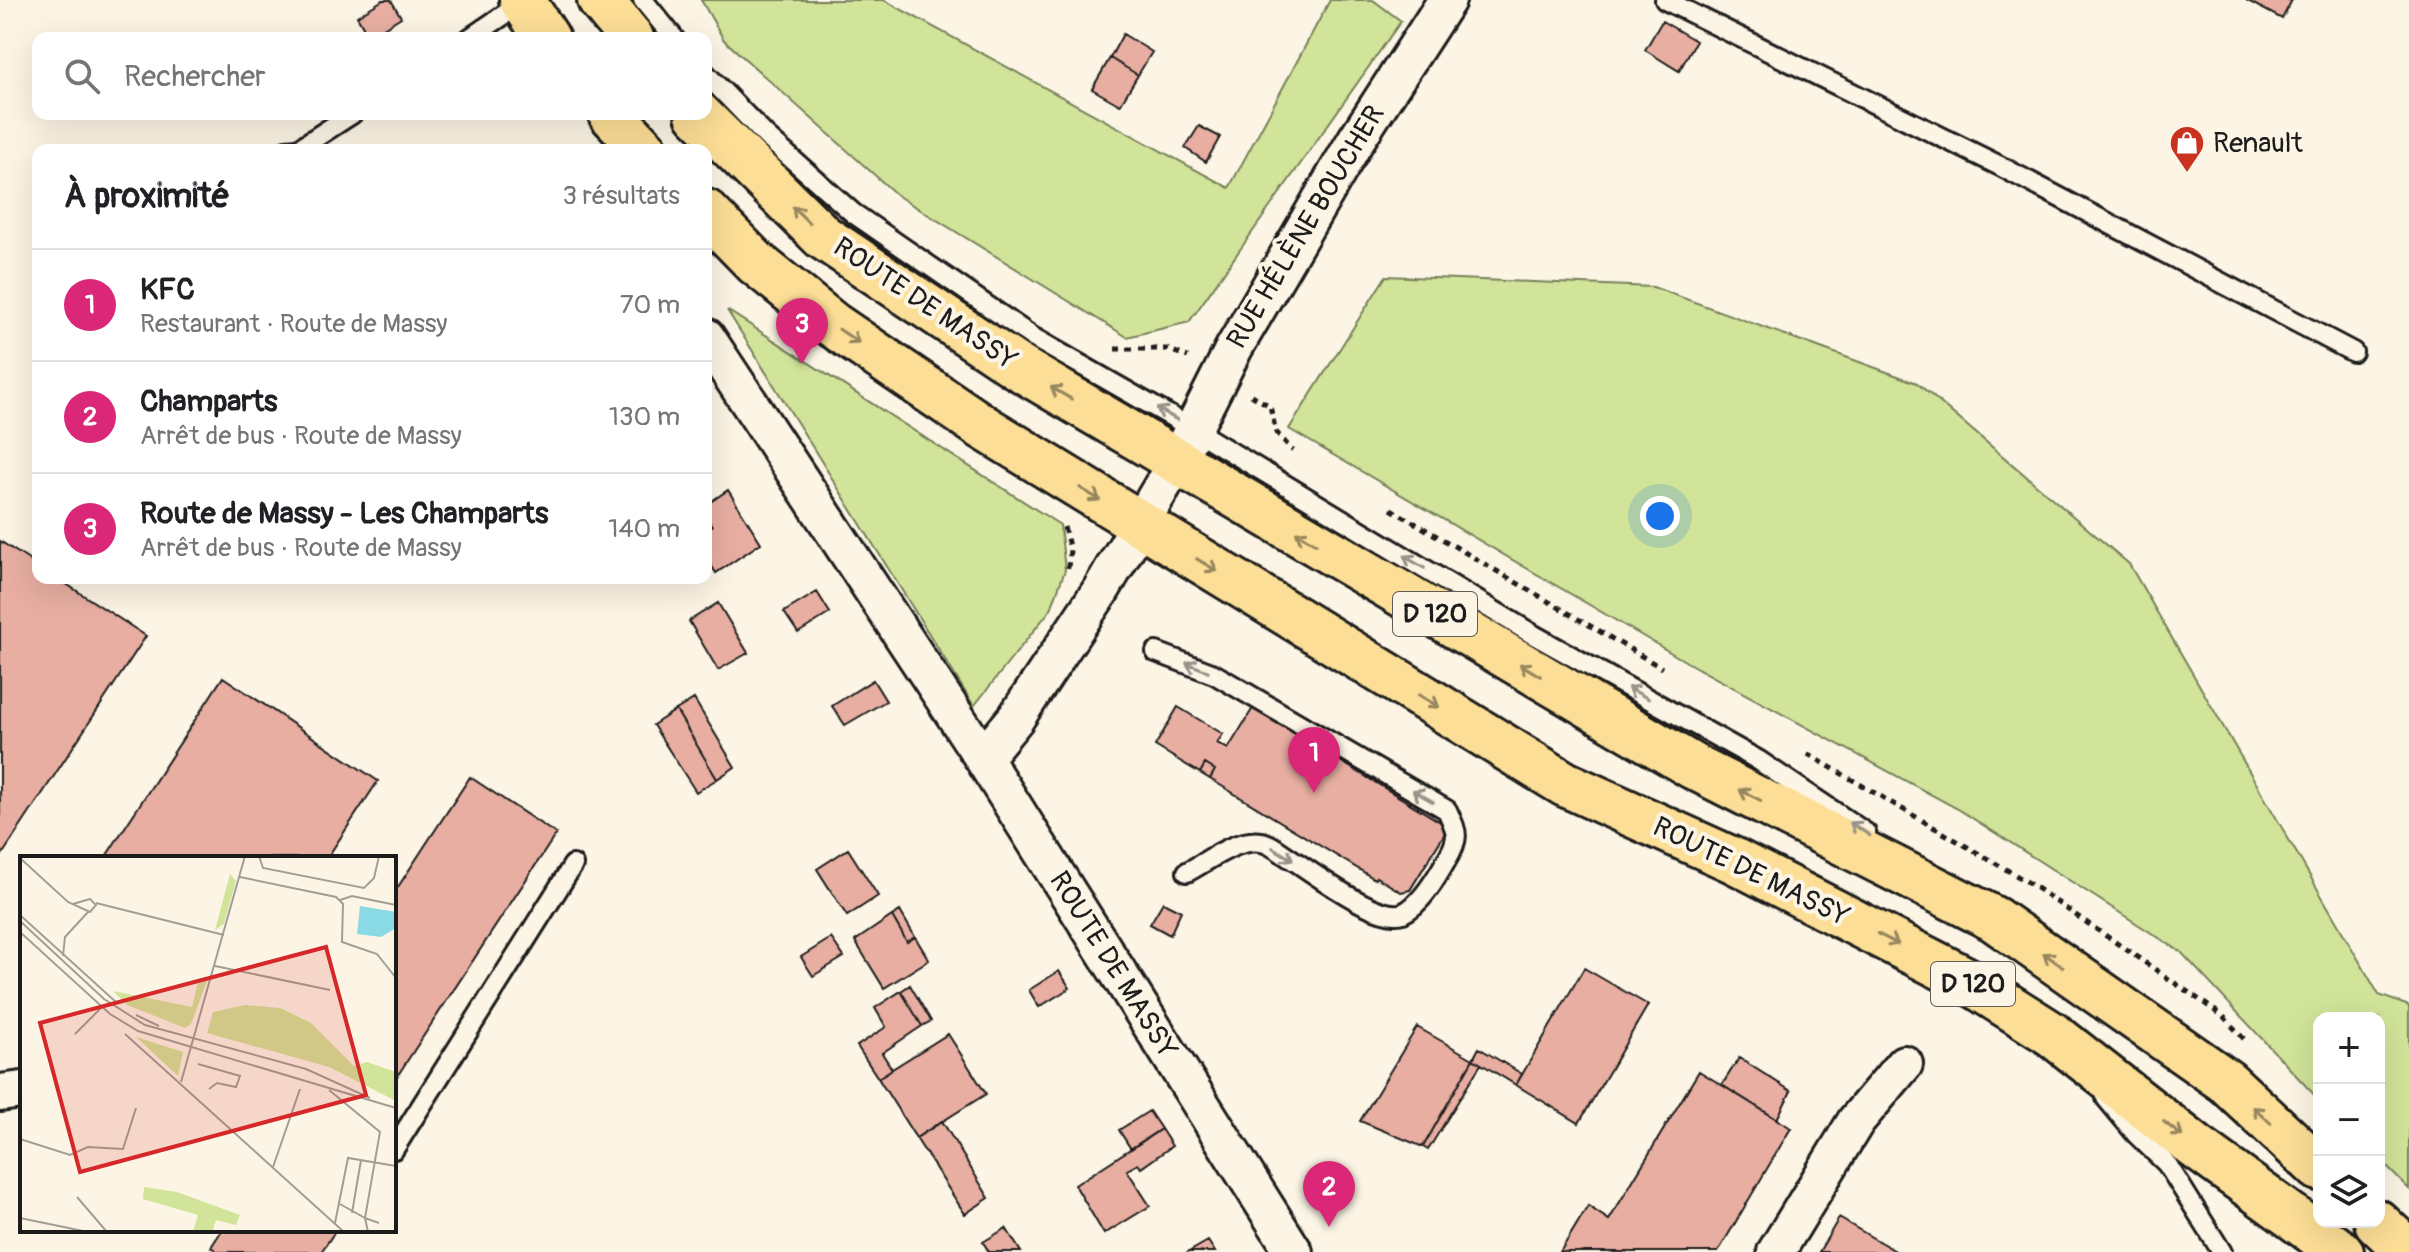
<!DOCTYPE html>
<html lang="fr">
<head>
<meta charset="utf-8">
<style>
  :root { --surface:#fff; --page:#f6f6f6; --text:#202124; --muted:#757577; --line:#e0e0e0; --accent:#db2777 }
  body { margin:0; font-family:Pangolin,sans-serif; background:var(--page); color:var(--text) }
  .controls { position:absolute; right:24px; bottom:24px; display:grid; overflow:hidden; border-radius:16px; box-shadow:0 8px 32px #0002 }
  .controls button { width:72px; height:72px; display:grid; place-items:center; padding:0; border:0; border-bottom:2px solid var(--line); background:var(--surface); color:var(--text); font:40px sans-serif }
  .you { position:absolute; left:1660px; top:516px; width:28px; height:28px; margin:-20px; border:6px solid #fff; border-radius:50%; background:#1a73e8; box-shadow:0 0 0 12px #1a73e833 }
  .badge { display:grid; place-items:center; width:52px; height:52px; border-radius:50%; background:var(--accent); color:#fff; font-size:26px; font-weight:700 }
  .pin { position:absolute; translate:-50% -66px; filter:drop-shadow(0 2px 4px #0008) }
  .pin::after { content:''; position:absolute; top:42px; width:28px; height:24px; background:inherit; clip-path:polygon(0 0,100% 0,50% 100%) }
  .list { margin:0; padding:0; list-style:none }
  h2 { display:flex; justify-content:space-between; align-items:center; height:104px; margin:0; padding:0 32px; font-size:34px }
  h2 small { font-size:26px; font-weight:400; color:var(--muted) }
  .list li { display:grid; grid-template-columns:52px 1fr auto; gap:24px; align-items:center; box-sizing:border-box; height:112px; padding:0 32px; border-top:2px solid var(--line) }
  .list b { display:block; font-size:30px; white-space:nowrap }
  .list p { margin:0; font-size:26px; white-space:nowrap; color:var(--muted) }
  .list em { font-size:26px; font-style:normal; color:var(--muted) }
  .icon { flex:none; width:44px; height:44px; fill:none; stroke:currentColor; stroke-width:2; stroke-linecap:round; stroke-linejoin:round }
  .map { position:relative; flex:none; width:2409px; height:1252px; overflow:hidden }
  .search { position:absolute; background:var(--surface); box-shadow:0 8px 32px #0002; left:32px; top:32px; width:680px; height:88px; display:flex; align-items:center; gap:20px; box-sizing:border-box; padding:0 28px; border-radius:16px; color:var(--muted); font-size:30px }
  .panel { position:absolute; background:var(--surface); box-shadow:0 8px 32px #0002; left:32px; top:144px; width:680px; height:440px; border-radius:16px }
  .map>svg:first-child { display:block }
  .green { fill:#d1e499; stroke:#76805a; stroke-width:2 }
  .building { fill:#e8aea2; stroke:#1c1c1c; stroke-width:2 }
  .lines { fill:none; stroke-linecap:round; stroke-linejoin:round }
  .lane-casing { stroke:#1c1c1c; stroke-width:24 }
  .street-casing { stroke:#1c1c1c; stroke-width:42 }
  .primary-casing { stroke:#1c1c1c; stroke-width:50 }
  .path { stroke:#1c1c1c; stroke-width:5; stroke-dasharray:6 6; stroke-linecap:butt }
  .lane { stroke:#fcf5e5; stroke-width:18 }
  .street { stroke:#fcf5e5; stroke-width:36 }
  .primary { stroke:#fcde96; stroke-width:44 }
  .oneway { stroke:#97875f }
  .oneway2 { stroke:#97938b }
  .labels { text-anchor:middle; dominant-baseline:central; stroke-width:8; stroke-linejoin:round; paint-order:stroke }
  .shield { fill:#fcf5e5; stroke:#5f5d58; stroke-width:2 }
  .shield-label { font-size:26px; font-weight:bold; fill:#1c1c1c }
  .poi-label { font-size:28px; fill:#1c1c1c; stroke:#fcf5e5; text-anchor:start }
  .street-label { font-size:28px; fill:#1c1c1c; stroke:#fcf5e5 }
  .inset-road { fill:none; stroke:#a29e95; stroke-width:2 }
  .view { fill:#d62828; fill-opacity:0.15; stroke:#d62828; stroke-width:4 }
  .inset-edge { fill:none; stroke:#1c1c1c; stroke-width:4 }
</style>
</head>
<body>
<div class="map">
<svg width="2409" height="1252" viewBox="0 0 2409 1252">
  <rect width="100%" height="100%" fill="#fcf5e5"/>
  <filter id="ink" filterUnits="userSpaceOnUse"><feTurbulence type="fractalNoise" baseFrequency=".0125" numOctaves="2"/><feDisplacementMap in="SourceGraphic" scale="16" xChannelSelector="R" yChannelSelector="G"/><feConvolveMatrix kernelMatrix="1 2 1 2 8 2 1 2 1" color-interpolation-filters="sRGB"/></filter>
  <g filter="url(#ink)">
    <!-- green -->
    <path class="green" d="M701,0H884L1229,188L1330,0H1373L1401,21L1189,322L1127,337L898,196L724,40Z
      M1386,276L1653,287L1917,383L2129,564L2379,995L2409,1006V1189L2379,1159V1018H2319V1100L2181,952L1958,809L1697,668L1289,429Z
      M727,310L1060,525L1065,570L1051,609L974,706Z"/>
    <!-- building -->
    <path class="building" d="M383,0H391L401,17L369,37L357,16Z
      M2246,0H2292L2282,19Z
      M1662,21L1696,41L1679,71L1645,50Z
      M1123,34L1152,52L1138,75L1110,58Z
      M1110,58L1138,75L1120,105L1092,89Z
      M1199,126L1220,137L1206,162L1185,148Z
      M728,490L761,543L716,573L706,557V530L712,526L706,516V505Z
      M0,541L38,566V578H57L146,636L0,858Z
      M817,592L830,613L798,633L784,612Z
      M718,603L748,653L718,670L689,621Z
      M223,677L378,781L327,858H105Z
      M873,680L886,701L845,725L832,706Z
      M694,699L735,767L717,779L676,710Z
      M1178,707L1223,734L1217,743L1228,749L1253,708L1442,823L1445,833L1410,890L1401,892L1376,877L1375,879L1210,779L1215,770L1205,764L1200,773L1155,746Z
      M676,710L717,779L696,792L653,725Z
      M1205,764L1215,770L1210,779L1200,773Z
      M470,777L556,834L394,1081V893Z
      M848,849L878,896L847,916L817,869Z
      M1163,902L1181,911L1170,935L1150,924Z
      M900,911L915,937L907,942L892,916Z
      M892,916L907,942L915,937L929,960L884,988L855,941Z
      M831,938L844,957L813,976L801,957Z
      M1584,968L1648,1005L1579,1123L1516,1085Z
      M1059,971L1070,988L1039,1007L1029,990Z
      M910,985L931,1021L922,1026L901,991Z
      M901,991L922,1026L882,1053L892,1069L878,1078L857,1046L886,1027L875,1008Z
      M1417,1027L1473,1059L1423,1147L1360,1121Z
      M948,1034L986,1094L916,1138L878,1078Z
      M1479,1048L1522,1074L1516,1085L1473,1059Z
      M1739,1058L1791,1091L1777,1119L1722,1085Z
      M1473,1059L1481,1064L1428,1150L1423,1147Z
      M1699,1071L1791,1128L1718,1252H1560L1588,1206L1609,1220Z
      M1149,1111L1161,1129L1131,1149L1119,1130Z
      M942,1121L989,1198L965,1214L916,1138Z
      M1161,1129L1172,1146L1141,1168L1138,1164L1127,1170L1150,1206L1104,1234L1075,1185Z
      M1839,1218L1897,1252H1819Z
      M1006,1228L1021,1252H989L983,1242Z
      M222,1230H336L321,1252H218L211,1247Z
      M1208,1241L1215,1252H1189Z"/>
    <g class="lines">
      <defs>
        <path id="lane" d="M643,0L674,38
          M1665,0L1998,165L2353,352
          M470,38L523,2
          M706,74L766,136L853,213L1034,338L1193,429L1534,635L1758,760L1866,833
          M286,150L298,149L352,114
          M1156,652L1214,674L1447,810C1458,834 1460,837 1446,861C1437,877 1421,905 1403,913C1378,922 1315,874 1293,860C1284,855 1271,843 1261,842C1237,838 1208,861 1187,872
          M2106,1098L2136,1134L2167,1164L2222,1252
          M394,1149L573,865"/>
        <path id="street" d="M706,337L983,758L1294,1252
          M983,758L1016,718L1101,590L1177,461L1234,348L1356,140L1447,0
          M0,1093L22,1090
          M1776,1252L1856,1121L1904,1064"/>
        <path id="primary" d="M522,0L547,38
          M600,0L631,38
          M611,114L645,150
          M698,114L823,237L1016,366L1694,767L1994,919L2227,1082L2319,1168
          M706,212L756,263L833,325L983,427L1565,784L1733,860L1967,980L2052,1034L2196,1147L2341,1252
          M2377,1222L2409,1252"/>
      </defs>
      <!-- lane casing -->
      <use href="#lane" class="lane-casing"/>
      <!-- street casing -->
      <use href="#street" class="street-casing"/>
      <!-- primary casing -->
      <use href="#primary" class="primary-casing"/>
      <!-- path -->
      <path class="path" d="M1115,349H1167L1188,357
        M1251,395L1270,406L1276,432L1293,451
        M1391,509L1662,668
        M1064,527L1070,550L1068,568
        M1808,754L2026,881L2223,1016L2244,1039"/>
      <!-- lane -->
      <use href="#lane" class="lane"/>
      <!-- street -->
      <use href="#street" class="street"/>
      <!-- primary -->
      <use href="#primary" class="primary"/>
    </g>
    <!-- one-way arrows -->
    <defs><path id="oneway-shaft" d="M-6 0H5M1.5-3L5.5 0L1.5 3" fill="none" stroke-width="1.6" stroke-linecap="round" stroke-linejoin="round" transform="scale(2)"/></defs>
    <g class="oneway">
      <use href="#oneway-shaft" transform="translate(801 215) rotate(-135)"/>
      <use href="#oneway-shaft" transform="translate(849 336) rotate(34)"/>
      <use href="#oneway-shaft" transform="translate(1061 393) rotate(-149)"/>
      <use href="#oneway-shaft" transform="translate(1090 494) rotate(32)"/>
      <use href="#oneway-shaft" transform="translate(1306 538) rotate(-149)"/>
      <use href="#oneway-shaft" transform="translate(1207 565) rotate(31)"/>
      <use href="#oneway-shaft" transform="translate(1530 670) rotate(-149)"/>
      <use href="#oneway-shaft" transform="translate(1429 701) rotate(31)"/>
      <use href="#oneway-shaft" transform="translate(1750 795) rotate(-153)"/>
      <use href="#oneway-shaft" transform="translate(1888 939) rotate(27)"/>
      <use href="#oneway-shaft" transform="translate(2053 960) rotate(-145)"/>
      <use href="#oneway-shaft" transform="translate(2262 1115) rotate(-137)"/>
      <use href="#oneway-shaft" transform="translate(2173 1129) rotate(38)"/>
    </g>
    <g class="oneway2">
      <use href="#oneway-shaft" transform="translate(1167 414) rotate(-150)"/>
      <use href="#oneway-shaft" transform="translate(1414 562) rotate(-149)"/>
      <use href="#oneway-shaft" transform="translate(1197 667) rotate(-159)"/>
      <use href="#oneway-shaft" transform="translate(1638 693) rotate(-151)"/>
      <use href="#oneway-shaft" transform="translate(1423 796) rotate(-150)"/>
      <use href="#oneway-shaft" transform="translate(1860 829) rotate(-146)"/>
      <use href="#oneway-shaft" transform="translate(1283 854) rotate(32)"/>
    </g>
  </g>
  <!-- icons -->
  <defs>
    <symbol id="shop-pin" viewBox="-11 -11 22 30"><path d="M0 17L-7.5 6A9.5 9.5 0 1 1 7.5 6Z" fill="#c8321e" stroke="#fcf5e5"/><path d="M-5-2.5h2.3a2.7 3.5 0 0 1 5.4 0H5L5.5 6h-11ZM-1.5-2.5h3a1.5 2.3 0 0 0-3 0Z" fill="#fff"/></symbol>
  </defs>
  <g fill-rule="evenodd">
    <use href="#shop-pin" x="2167" y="123" width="40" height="54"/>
  </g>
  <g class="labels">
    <!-- shield labels -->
    <g class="shield">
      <rect x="1393" y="592" width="84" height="44" rx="6"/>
      <rect x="1931" y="962" width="84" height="44" rx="6"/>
    </g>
    <g class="shield-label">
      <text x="1435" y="614">D 120</text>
      <text x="1973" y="984">D 120</text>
    </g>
    <!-- poi labels -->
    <g class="poi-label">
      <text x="2213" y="143">Renault</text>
    </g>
    <!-- street labels -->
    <g class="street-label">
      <text transform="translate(1306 227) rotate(-59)">RUE HÉLÈNE BOUCHER</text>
      <text transform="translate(925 304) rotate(34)">ROUTE DE MASSY</text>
      <text transform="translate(1751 872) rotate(26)">ROUTE DE MASSY</text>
      <text transform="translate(1113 965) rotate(58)">ROUTE DE MASSY</text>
    </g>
  </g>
  <!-- overview -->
  <g transform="translate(20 856)">
    <rect width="376" height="376" fill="#fcf5e5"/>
    <path d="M210,18L216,25L204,68L195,74ZM179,122L187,125L171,168L165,172L107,149L93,135L172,151ZM225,149L260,152L291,167L334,210L347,206L376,216V245L309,211L187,177L193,156ZM116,181L163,196L158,220ZM124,331L157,336L220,359L216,369L196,364L192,376H173L178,359L123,343Z" fill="#d1e499"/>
    <path d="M340,50L376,56V72L361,81L337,78Z" fill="#8adae6"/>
    <path class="inset-road" d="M239,0L243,12L344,32L354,22L359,0M0,2L48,46L70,56L76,49L70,43L53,48M220,21L316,41L323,48L322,86L357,98L376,122M320,44L332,40L376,49M76,47L204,79M0,59L97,147M0,65L84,143L125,169L286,213L350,242M0,76L90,158L118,175L376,252M43,100L45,81L68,56M195,110L310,134M116,159L139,170M55,178L82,151M105,178L324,376M178,208L220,220L216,231L197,227L189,233M161,226L225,0M309,234L360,276L345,362L320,348M0,283L50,299L68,291L103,293L116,252M253,311L280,233M57,341L87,376M332,357L341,304M0,362L68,376M315,367L328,302L376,310M348,376L345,362L359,367"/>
    <path class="view" d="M306,91L346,239L60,316L20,167Z"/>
    <rect width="376" height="376" class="inset-edge"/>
  </g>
</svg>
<div class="controls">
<button>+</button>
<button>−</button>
<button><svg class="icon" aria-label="layers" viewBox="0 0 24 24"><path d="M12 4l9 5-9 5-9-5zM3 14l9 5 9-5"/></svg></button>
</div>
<div class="you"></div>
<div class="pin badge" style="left:1314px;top:793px">1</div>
<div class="pin badge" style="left:1329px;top:1227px">2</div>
<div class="pin badge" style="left:802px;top:364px">3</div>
<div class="search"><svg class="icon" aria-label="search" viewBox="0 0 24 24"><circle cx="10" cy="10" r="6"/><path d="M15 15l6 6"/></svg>Rechercher</div>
<section class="panel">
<h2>À proximité<small>3 résultats</small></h2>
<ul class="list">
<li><span class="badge">1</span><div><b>KFC</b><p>Restaurant · Route de Massy</p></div><em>70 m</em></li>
<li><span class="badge">2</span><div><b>Champarts</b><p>Arrêt de bus · Route de Massy</p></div><em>130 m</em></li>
<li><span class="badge">3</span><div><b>Route de Massy - Les Champarts</b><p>Arrêt de bus · Route de Massy</p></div><em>140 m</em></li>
</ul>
</section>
</div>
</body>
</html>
